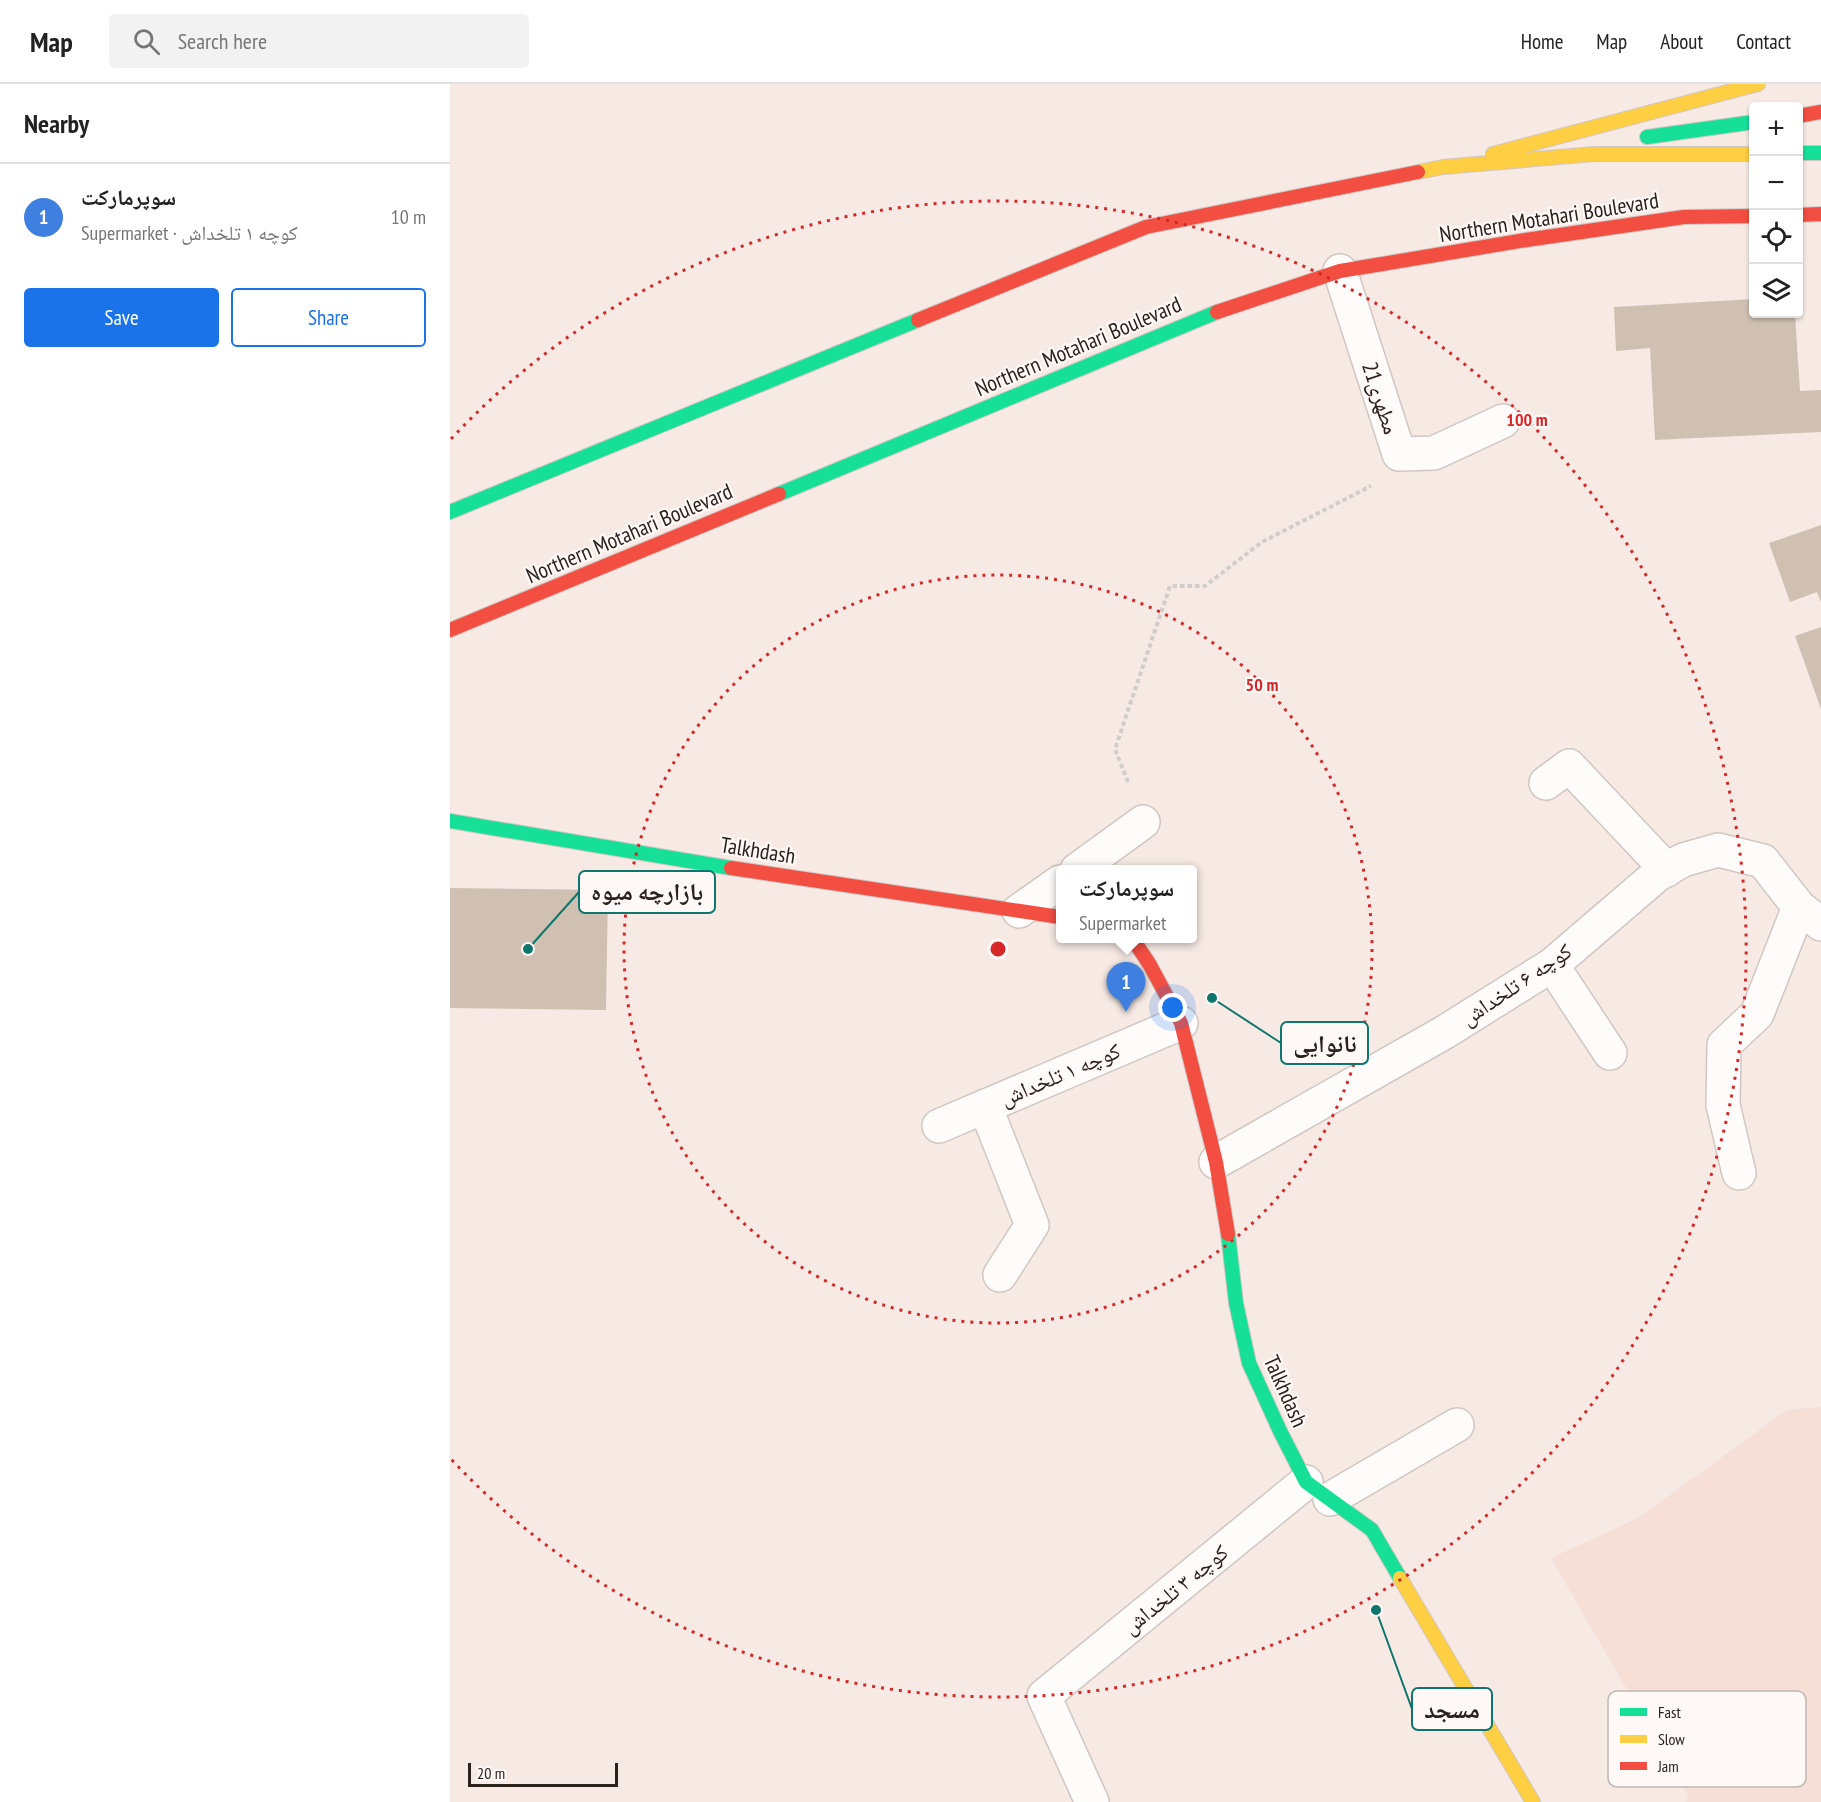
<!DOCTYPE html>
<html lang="en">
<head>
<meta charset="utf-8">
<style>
  :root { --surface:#fff; --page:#f2f2f2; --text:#222; --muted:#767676; --line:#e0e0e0; --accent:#1a73e8 }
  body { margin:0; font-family:"PT Sans Narrow","Noto Naskh Arabic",sans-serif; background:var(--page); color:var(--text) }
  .controls { position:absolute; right:18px; top:18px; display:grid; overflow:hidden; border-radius:6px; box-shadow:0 2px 4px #0004 }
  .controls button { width:54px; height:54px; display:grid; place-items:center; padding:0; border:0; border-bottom:2px solid var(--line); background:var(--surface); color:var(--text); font:30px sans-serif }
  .scale { position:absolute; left:18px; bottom:15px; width:150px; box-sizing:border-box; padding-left:6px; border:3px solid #2b211d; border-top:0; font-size:16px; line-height:21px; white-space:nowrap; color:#2b211d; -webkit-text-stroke:4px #fef8f6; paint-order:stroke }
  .you { position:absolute; left:723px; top:924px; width:21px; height:21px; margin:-15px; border:4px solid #fff; border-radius:50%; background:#1a73e8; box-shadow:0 0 0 9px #1a73e833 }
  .badge { display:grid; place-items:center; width:39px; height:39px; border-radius:50%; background:var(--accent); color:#fff; font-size:20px; font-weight:700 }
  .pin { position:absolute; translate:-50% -50px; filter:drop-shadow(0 2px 3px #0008) }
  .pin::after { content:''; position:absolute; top:32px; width:21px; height:18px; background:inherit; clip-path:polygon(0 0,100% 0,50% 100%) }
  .popup { position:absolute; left:606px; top:781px; width:141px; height:78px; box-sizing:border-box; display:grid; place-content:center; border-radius:6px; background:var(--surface); filter:drop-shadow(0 2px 4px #0005); font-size:20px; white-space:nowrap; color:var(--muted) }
  .popup b { font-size:22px; color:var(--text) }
  .popup::after { content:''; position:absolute; left:50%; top:100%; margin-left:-12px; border:12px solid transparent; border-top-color:var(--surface) }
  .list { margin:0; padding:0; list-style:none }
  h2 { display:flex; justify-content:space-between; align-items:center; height:78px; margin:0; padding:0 24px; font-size:26px }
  h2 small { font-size:20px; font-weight:400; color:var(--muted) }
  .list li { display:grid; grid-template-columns:39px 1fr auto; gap:18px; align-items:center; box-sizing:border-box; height:108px; padding:0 24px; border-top:2px solid var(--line) }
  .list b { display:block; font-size:22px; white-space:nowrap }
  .list p { margin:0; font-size:20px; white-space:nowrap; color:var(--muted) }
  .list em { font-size:20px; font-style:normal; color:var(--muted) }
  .actions { display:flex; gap:12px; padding:18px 24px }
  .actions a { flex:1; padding:14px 0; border:2px solid var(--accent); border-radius:6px; text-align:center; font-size:21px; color:var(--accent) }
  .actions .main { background:var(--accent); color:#fff }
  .icon { flex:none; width:33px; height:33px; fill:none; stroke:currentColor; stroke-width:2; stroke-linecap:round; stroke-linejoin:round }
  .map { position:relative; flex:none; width:1371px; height:1718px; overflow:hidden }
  header { display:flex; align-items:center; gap:36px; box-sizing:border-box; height:84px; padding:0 30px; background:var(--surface); border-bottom:2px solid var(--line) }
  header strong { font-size:28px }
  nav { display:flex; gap:33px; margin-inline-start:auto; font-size:21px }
  .search { width:420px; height:54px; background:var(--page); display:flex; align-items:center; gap:15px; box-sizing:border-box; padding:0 21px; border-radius:6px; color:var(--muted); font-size:22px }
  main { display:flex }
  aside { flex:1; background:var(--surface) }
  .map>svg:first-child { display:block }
  .built { fill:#f5dfd6 }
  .building { fill:#cfc0b1 }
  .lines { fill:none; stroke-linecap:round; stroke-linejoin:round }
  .street-casing { stroke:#d1c6c2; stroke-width:36 }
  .fast-casing { stroke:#d1c6c2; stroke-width:16 }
  .slow-casing { stroke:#d1c6c2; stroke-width:16 }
  .jam-casing { stroke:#d1c6c2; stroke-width:16 }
  .path { stroke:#d1cdcb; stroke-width:4; stroke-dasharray:4.5 3; stroke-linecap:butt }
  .street { stroke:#fefcfb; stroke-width:33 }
  .fast { stroke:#16e098; stroke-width:14 }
  .slow { stroke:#ffcf43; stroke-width:14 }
  .jam { stroke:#f24e42; stroke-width:14 }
  .ring { fill:none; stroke:#d62828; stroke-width:3; stroke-dasharray:3 6 }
  .labels { text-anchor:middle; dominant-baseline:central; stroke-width:4.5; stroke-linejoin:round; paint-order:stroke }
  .street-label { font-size:22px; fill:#2b211d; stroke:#fef8f6 }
  .key { fill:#fef8f6; stroke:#bfb8b5; stroke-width:1.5 }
  .key-label { font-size:16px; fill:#2b211d }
  .centre { fill:#d62828; stroke:#fef8f6; stroke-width:3 }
  .ring-label { font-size:18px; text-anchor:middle; font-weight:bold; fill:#d62828; stroke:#fef8f6; stroke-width:4.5; stroke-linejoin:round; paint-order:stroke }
  .leader { fill:none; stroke:#0f766e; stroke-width:2 }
  .callout-dot { fill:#0f766e; stroke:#fef8f6; stroke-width:2 }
  .callout { fill:#fef8f6; stroke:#0f766e; stroke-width:2 }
  .callout-label { font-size:24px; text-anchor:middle; font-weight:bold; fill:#2b211d }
</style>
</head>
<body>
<header>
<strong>Map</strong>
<div class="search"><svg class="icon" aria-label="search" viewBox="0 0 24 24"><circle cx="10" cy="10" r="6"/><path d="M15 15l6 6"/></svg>Search here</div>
<nav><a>Home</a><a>Map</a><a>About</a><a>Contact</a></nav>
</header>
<main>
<aside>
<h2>Nearby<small></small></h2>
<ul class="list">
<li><span class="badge" style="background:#3f7fe0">1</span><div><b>سوپرمارکت</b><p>Supermarket · کوچه ۱ تلخداش</p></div><em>10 m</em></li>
</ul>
<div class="actions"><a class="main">Save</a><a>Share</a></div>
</aside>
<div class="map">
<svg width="1371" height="1718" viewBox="0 0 1371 1718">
  <rect width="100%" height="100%" fill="#f7eae5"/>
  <!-- built -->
  <path class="built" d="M1371,1323V1718H1235L1239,1713L1101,1474L1188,1434L1337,1326Z"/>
  <!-- building -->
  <path class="building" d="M1304,215V230H1345L1350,307L1371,306V348L1205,356L1200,264L1166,267L1164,223Z
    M1371,441V518L1367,508L1340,518L1319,459Z
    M1371,543V625L1345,552Z
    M0,804L158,806L156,926L0,924Z"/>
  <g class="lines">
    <defs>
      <path id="street" d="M890,187L949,370L984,369L1053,337
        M1096,699L1119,682L1217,786
        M627,786L693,738
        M569,827L610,798
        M1102,881L1160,969
        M535,1022L582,1141L550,1191
        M489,1042L731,939
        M766,1078L995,948L1102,881L1207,791L1233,776L1268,766L1313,777L1349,823L1371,840
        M1289,1089L1273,1021L1274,961L1307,930L1349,823
        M880,1415L1007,1341
        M642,1718L594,1612L856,1398"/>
      <path id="fast" d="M1197,53L1304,38
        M1348,69H1371
        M329,410L767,228
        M0,428L468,236
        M0,737L281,784
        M778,1150L786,1219L799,1279L830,1347L856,1398L922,1446L950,1494"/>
      <path id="slow" d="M1043,70L1308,0
        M968,88L993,83L1145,70H1304
        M950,1494L1083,1718"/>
      <path id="jam" d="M1348,32L1371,28
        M1348,131L1371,130
        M767,228L890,187L1076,156L1234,133L1304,132
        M468,236L696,143L968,88
        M0,546L329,410
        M281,784L610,833
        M677,854L686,860L700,881L731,939L766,1078L778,1150"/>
    </defs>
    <!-- street casing -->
    <use href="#street" class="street-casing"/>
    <!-- fast casing -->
    <use href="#fast" class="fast-casing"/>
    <!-- slow casing -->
    <use href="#slow" class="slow-casing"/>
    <!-- jam casing -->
    <use href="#jam" class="jam-casing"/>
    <!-- path -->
    <path class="path" d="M678,698L665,665L720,502H755L812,458L921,402"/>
    <!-- street -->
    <use href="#street" class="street"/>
    <!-- fast -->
    <use href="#fast" class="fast"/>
    <!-- slow -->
    <use href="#slow" class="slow"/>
    <!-- jam -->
    <use href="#jam" class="jam"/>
  </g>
  <!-- distance rings -->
  <g class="ring">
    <circle cx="548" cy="865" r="374"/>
    <path d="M1 355A748 748 0 1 1 1 1375"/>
  </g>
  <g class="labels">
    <!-- street labels -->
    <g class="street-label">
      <text transform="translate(1099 133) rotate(-9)">Northern Motahari Boulevard</text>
      <text transform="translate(628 262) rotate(-23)">Northern Motahari Boulevard</text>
      <text transform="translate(931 314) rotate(72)">21مطهرى</text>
      <text transform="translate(179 449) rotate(-23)">Northern Motahari Boulevard</text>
      <text transform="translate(308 766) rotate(9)">Talkhdash</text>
      <text transform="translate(1066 900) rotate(-34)">کوچه ۶ تلخداش</text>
      <text transform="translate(610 990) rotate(-23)">کوچه ۱ تلخداش</text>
      <text transform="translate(836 1307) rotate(66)">Talkhdash</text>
      <text transform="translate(725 1505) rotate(-39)">کوچه ۳ تلخداش</text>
    </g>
  </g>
  <!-- legend -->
  <rect x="1158" y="1607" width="198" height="96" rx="9" class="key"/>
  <rect x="1170" y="1624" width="27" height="8" fill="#16e098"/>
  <rect x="1170" y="1651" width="27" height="8" fill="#ffcf43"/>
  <rect x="1170" y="1678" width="27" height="8" fill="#f24e42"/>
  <g class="key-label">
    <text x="1208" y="1634">Fast</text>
    <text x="1208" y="1661">Slow</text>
    <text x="1208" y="1688">Jam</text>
  </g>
  <circle cx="548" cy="865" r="9" class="centre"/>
  <g class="ring-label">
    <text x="1077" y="342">100 m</text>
    <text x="812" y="607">50 m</text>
  </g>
  <!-- callouts -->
  <path class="leader" d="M78 865L129 808M762 914L831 959M926 1526L962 1625"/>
  <g class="callout-dot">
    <circle cx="78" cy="865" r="6"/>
    <circle cx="762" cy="914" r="6"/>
    <circle cx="926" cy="1526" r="6"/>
  </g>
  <g class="callout">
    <rect x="129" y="787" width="136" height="42" rx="6"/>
    <rect x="831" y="938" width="87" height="42" rx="6"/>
    <rect x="962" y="1604" width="80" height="42" rx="6"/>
  </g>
  <g class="callout-label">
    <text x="197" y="816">بازارچه میوه</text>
    <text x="875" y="968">نانوایی</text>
    <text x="1002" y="1634">مسجد</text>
  </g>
</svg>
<div class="controls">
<button>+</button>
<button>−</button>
<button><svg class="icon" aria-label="locate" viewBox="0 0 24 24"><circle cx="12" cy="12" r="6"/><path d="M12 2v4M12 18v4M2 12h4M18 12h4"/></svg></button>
<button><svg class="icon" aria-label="layers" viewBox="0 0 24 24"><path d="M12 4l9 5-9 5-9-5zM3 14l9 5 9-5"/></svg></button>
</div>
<div class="scale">20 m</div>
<div class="you"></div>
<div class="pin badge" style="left:676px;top:928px;background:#3f7fe0">1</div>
<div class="popup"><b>سوپرمارکت</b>Supermarket</div>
</div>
</main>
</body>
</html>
